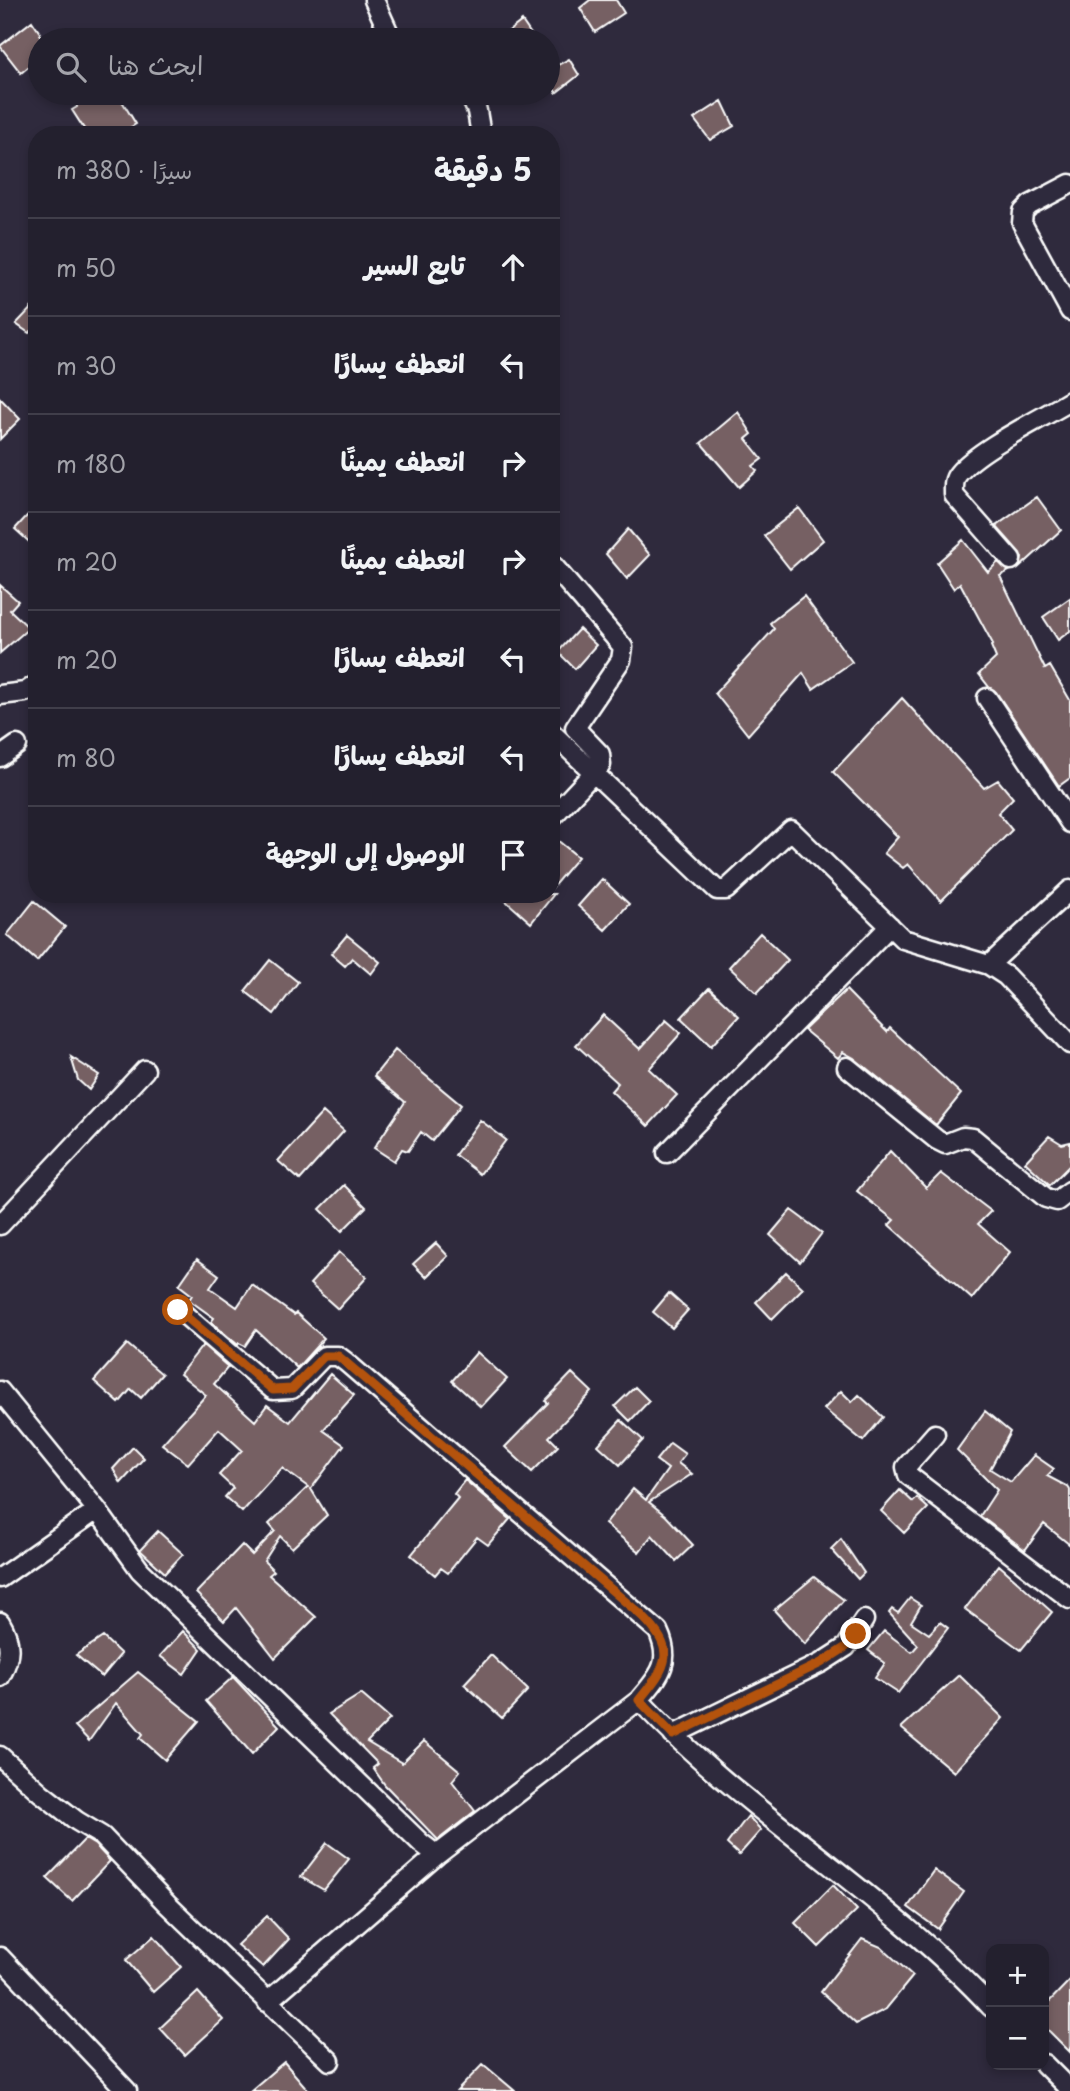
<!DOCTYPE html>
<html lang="ar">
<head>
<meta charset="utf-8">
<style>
  :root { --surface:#23202e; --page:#2f2d3a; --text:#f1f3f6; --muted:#a3a3aa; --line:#403e4a }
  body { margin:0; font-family:"Playpen Sans","Playpen Sans Arabic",sans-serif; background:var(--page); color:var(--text); direction:rtl }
  .controls { position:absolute; right:21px; bottom:21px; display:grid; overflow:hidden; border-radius:14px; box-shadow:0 4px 10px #0003 }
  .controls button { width:63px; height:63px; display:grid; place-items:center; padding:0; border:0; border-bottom:2px solid var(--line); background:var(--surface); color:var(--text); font:35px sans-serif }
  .stop { position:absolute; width:21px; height:21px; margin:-16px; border:5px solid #b45309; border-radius:50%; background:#fff }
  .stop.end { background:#b45309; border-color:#fff; box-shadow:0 2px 7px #0008 }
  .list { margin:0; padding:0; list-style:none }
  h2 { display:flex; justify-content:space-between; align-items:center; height:91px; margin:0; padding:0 28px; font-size:30px }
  h2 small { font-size:23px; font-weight:400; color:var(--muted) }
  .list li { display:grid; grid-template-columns:46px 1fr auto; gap:21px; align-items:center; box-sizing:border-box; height:98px; padding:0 28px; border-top:2px solid var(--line) }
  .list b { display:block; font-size:26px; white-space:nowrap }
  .list em { font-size:23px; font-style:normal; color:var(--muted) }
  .icon { flex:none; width:38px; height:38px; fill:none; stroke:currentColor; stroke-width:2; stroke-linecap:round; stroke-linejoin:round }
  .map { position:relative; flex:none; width:1070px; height:2091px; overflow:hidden; direction:ltr }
  .search { position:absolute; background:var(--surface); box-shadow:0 4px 10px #0003; left:28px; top:28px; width:532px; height:77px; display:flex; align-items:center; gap:18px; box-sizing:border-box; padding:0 24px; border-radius:38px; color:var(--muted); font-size:26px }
  .panel { position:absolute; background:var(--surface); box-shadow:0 4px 10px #0003; left:28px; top:126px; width:532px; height:777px; border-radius:28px; direction:rtl }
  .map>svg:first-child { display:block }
  .building { fill:#766064; stroke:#fff; stroke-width:2 }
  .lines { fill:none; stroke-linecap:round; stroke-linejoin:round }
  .street-casing { stroke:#fff; stroke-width:23 }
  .street { stroke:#2f2a3d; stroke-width:18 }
  .route { stroke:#b45309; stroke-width:9 }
</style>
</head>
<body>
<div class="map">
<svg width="1070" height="2091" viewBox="0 0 1070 2091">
  <rect width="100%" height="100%" fill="#2f2a3d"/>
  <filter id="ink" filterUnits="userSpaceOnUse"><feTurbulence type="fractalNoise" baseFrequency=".0143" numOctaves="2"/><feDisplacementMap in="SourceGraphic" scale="14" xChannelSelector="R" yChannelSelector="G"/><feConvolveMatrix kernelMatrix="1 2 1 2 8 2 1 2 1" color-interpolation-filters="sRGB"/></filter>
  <g filter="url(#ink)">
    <!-- building -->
    <path class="building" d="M590,0H616L624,13L595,32L580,8Z
      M32,21L40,33V57L21,73L0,46Z
      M522,21L535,40H497Z
      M569,59L579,75L556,93L548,76V70Z
      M89,93H117L136,124L118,135H88L72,110L77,107L76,101Z
      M722,101L734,126L710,140L694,119Z
      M37,302V326L29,333L16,324Z
      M0,398L20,419L0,439Z
      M738,412L752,434L746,439L762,459L753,466L757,471L739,487L701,443Z
      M1037,497L1061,530L1019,568L1022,558L1020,553L996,526Z
      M37,505V549L15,529Z
      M799,508L823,540L790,569L764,536Z
      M628,529L650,555L627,579L606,554Z
      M963,540L988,572L998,562L1009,571L1000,576L1045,669L1050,666L1070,700V778L1059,786L996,692L989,687L979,674L996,658L991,646L993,644L960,583L954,589L937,563Z
      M0,585L18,601L10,610L29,628L0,653Z
      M804,596L852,662L813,689L803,673L748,735L715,693L774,629L770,623Z
      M1070,598V631L1058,640L1043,617Z
      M579,629L596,645L575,669L558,652Z
      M902,698L984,788L998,780L1013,798L998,813L1012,830L941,901L908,864L903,868L884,853L898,837L833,772Z
      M551,835L578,857L551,889Z
      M602,879L629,904L605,930L578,906Z
      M498,894H554L531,923Z
      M34,901L65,927L37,961L7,935Z
      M760,933L788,960L757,993L729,967Z
      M347,935L380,962L371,974L352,958L345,966L331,954Z
      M270,960L298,982L274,1014L245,991Z
      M709,988L739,1016L711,1046L681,1018Z
      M846,990L887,1032L890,1028L961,1094L936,1125L854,1058L843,1052L838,1058L804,1030Z
      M603,1015L640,1049L666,1020L681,1033L649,1069L677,1095L648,1126L611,1091L618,1083L576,1045Z
      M395,1050L461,1105L432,1141L421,1132L408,1151L402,1149L394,1161L374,1148L405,1102L374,1076Z
      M71,1057L99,1075L89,1090L78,1080Z
      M323,1112L344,1131L300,1180L278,1161Z
      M480,1120L506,1140L480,1174L455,1155Z
      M1049,1136L1062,1144L1070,1142V1165L1050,1185L1025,1162Z
      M890,1151L926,1188L941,1173L991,1211L978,1224L1010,1252L972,1299L889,1225L894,1220L857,1191Z
      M344,1185L366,1207L342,1231L320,1209Z
      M791,1210L822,1233L800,1262L770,1235Z
      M436,1243L448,1256L426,1277L413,1264Z
      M339,1252L367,1277L338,1309L310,1284Z
      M197,1259L219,1275L210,1288L237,1307L252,1285L294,1315L296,1313L324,1338L297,1368L256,1330L245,1346L239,1343L238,1345L211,1322L214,1318L189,1300L192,1295L179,1285Z
      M786,1272L803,1288L772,1319L756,1302Z
      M669,1293L688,1310L672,1328L653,1312Z
      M127,1344L162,1374L141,1398L131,1389L119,1403L94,1381Z
      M203,1345L228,1367L214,1384L255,1421L267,1405L290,1422L330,1374L354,1395L323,1430L344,1445L311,1489L327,1515L292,1548L280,1536L264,1561L274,1571L269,1575L316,1617L275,1658L236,1608L224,1621L196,1593L242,1545L252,1555L275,1531L269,1524L308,1487L282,1468L242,1512L225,1497L233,1488L219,1475L242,1450L219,1429L188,1464L162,1444L206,1395L180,1374Z
      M477,1352L507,1379L481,1407L452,1381Z
      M572,1373L592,1392L549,1437L558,1446L532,1472L505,1447L548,1403L545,1401Z
      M635,1387L649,1401L630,1421L615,1406Z
      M841,1391L852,1402L859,1395L883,1417L863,1441L824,1409Z
      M985,1411L1010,1432L990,1469L1011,1482L1034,1455L1054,1469L1047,1476L1068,1487L1070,1490V1545L1044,1524L1025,1550L980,1516L997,1490L957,1450Z
      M621,1420L643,1440L620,1465L598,1445Z
      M670,1443L685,1454L678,1463L692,1474L649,1502L666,1516L693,1545L676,1561L652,1535L639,1552L605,1524L633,1489L646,1500L668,1469L656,1460Z
      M133,1447L144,1458L121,1483L113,1469Z
      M465,1480L510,1519L488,1545L477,1537L448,1573L441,1568L435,1575L411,1555L458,1498L454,1494Z
      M900,1490L913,1502L917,1498L928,1508L904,1533L881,1511Z
      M158,1531L183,1554L165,1573L140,1550Z
      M841,1539L864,1573L858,1579L831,1549Z
      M999,1565L1052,1612L1021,1650L965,1609Z
      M814,1577L844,1600L805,1644L774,1610Z
      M910,1598L921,1605L911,1622L929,1634L940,1622L948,1628L898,1693L875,1678L885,1663L868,1650L884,1631L912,1652L918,1645L889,1613L892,1609L898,1613Z
      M183,1631L201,1649L184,1674L160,1656Z
      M103,1637L121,1654L102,1677L76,1655Z
      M491,1655L528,1690L502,1718L464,1684Z
      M138,1672L199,1721L165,1760L140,1738L143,1734L116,1703L89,1741L75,1726Z
      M959,1675L1003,1718L954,1772L901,1728Z
      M233,1677L279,1726L252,1754L206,1701Z
      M361,1694L390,1719L367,1742L402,1763L424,1741L460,1771L452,1781L475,1811L438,1840L385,1785L373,1768L378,1764L329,1714Z
      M748,1816L761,1830L739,1855L727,1844Z
      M85,1839L95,1845L110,1861L72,1901L47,1878Z
      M327,1843L349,1859L324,1890L301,1877Z
      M934,1870L964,1892L938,1929L908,1907Z
      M833,1885L857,1910L819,1947L795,1923Z
      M267,1916L289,1939L263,1967L237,1945Z
      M154,1936L181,1967L153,1992L126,1960Z
      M862,1939L881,1947L913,1976L886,2009L856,2024L821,1992Z
      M1070,1980V2052L1044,2026V2007Z
      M198,1992L223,2020L185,2055L160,2028Z
      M284,2062L309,2091H250Z
      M483,2064L515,2091H457Z"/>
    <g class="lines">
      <defs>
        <path id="street" d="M374,0L392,40
          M469,93L477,111L481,135
          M1070,184L1030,205L1023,212L1022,223L1070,311
          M1011,560L954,495C954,487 953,480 958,474C978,449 1041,419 1070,401
          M551,563L623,647L621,660L575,728L600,754L601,765L551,818
          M0,695L25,692L37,684
          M987,698L1070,823
          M551,732L717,890H726L791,830L903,939L989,965L1006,976L1070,1044
          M0,757L17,745
          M989,965L1070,890
          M847,1067L937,1140L945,1144L963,1137L973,1138L1046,1198L1057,1201L1070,1191
          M667,1153L890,926
          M0,1225L145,1070
          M179,1310L273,1390L292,1389L324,1356H338L346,1362L658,1631C673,1663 659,1676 639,1700
          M0,1391L97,1510L140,1570L421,1843L437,1855L639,1700C746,1814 885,1893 991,2007
          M935,1434L906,1467L908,1475L1070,1599
          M0,1578L97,1510
          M0,1622C12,1642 11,1657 0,1677
          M673,1735L821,1663L846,1647L864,1620
          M0,1756L41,1793L77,1821L102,1836L167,1904L330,2061
          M0,1957L127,2091
          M267,2002L437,1855
          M1044,2064L1070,2090"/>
      </defs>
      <!-- street casing -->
      <use href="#street" class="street-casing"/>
      <!-- street -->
      <use href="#street" class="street"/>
    </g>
  </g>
  <g class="lines" filter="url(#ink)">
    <!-- route -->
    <path class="route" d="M178,1310L273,1390L292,1389L324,1356H338L641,1615C678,1651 668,1665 639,1700L673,1735L821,1663L846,1647L856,1634"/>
  </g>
</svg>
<div class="controls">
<button>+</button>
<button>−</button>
</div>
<div class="stop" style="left:178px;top:1310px"></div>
<div class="stop end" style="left:856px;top:1634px"></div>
<div class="search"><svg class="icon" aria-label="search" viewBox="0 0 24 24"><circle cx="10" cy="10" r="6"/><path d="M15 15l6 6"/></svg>ابحث هنا</div>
<section class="panel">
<h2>5 دقيقة<small>سيرًا · 380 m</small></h2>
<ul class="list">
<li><svg class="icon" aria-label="ahead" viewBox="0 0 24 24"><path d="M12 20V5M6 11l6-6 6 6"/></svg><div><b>تابع السير</b></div><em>50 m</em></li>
<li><svg class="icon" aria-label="left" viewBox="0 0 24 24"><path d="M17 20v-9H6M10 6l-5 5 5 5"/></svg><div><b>انعطف يسارًا</b></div><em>30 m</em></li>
<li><svg class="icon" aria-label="right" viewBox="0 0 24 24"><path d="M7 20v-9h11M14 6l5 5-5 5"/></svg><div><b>انعطف يمينًا</b></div><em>180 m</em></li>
<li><svg class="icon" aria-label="right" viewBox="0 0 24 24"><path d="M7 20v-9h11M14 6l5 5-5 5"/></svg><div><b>انعطف يمينًا</b></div><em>20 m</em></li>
<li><svg class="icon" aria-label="left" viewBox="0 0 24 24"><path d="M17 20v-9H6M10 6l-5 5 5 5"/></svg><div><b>انعطف يسارًا</b></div><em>20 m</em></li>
<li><svg class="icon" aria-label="left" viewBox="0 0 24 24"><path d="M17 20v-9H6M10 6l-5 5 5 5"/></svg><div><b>انعطف يسارًا</b></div><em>80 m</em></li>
<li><svg class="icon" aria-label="arrive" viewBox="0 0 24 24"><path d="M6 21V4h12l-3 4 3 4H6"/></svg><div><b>الوصول إلى الوجهة</b></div></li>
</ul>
</section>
</div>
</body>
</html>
